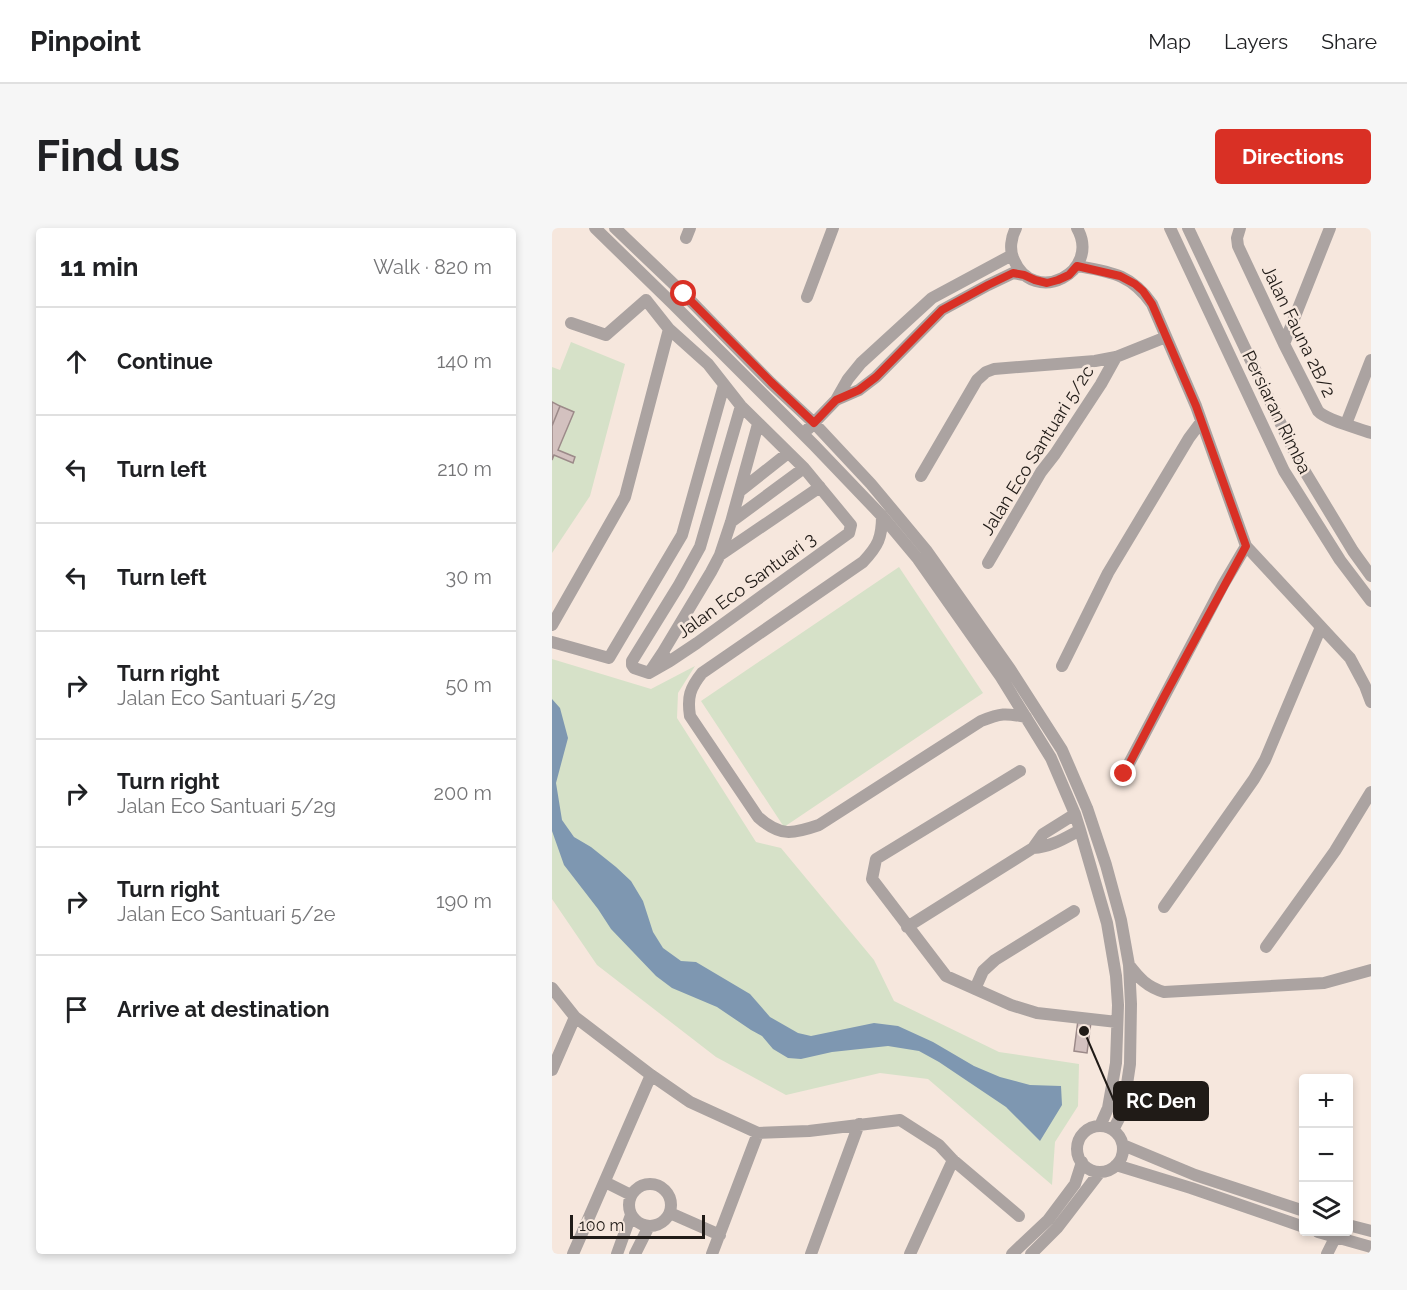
<!DOCTYPE html>
<html lang="en">
<head>
<meta charset="utf-8">
<style>
  :root { --surface:#fff; --page:#f6f6f6; --text:#202124; --muted:#757577; --line:#e0e0e0; --accent:#d93025 }
  body { margin:0; font-family:Raleway,sans-serif; background:var(--page); color:var(--text) }
  .controls { position:absolute; right:18px; bottom:18px; display:grid; overflow:hidden; border-radius:6px; box-shadow:0 3px 9px #0003 }
  .controls button { width:54px; height:54px; display:grid; place-items:center; padding:0; border:0; border-bottom:2px solid var(--line); background:var(--surface); color:var(--text); font:30px sans-serif }
  .scale { position:absolute; left:18px; bottom:15px; width:135px; box-sizing:border-box; padding-left:6px; border:3px solid #201b17; border-top:0; font-size:16px; line-height:21px; white-space:nowrap; color:#201b17; -webkit-text-stroke:4px #f6e7dd; paint-order:stroke }
  .stop { position:absolute; width:18px; height:18px; margin:-14px; border:4px solid #d93025; border-radius:50%; background:#fff }
  .stop.end { background:#d93025; border-color:#fff; box-shadow:0 2px 6px #0008 }
  .list { margin:0; padding:0; list-style:none }
  h2 { display:flex; justify-content:space-between; align-items:center; height:78px; margin:0; padding:0 24px; font-size:26px }
  h2 small { font-size:20px; font-weight:400; color:var(--muted) }
  .list li { display:grid; grid-template-columns:39px 1fr auto; gap:18px; align-items:center; box-sizing:border-box; height:108px; padding:0 24px; border-top:2px solid var(--line) }
  .list b { display:block; font-size:22px; white-space:nowrap }
  .list p { margin:0; font-size:20px; white-space:nowrap; color:var(--muted) }
  .list em { font-size:20px; font-style:normal; color:var(--muted) }
  .icon { flex:none; width:33px; height:33px; fill:none; stroke:currentColor; stroke-width:2; stroke-linecap:round; stroke-linejoin:round }
  .map { position:relative; flex:none; width:819px; height:1026px; overflow:hidden; border-radius:6px }
  header { display:flex; align-items:center; gap:36px; box-sizing:border-box; height:84px; padding:0 30px; background:var(--surface); border-bottom:2px solid var(--line) }
  header strong { font-size:28px }
  nav { display:flex; gap:33px; margin-inline-start:auto; font-size:21px }
  .intro { display:flex; align-items:center; justify-content:space-between; box-sizing:border-box; height:144px; padding:0 36px }
  h1 { margin:0; font-size:42px }
  .button { padding:15px 27px; border-radius:6px; background:var(--accent); color:#fff; font-size:21px; font-weight:700 }
  main { display:flex; gap:36px; padding:0 36px }
  aside { flex:1; background:var(--surface); border-radius:6px; box-shadow:0 3px 9px #0003 }
  .map>svg:first-child { display:block }
  .green { fill:#d6e1c8 }
  .water { fill:#7e97b1 }
  .building { fill:#d3c1bf; stroke:#9c8a89; stroke-width:1.5 }
  .lines { fill:none; stroke-linecap:round; stroke-linejoin:round }
  .minor { stroke:#aba3a1; stroke-width:12 }
  .route { stroke:#d93025; stroke-width:8 }
  .labels { text-anchor:middle; dominant-baseline:central; stroke-width:5; stroke-linejoin:round; paint-order:stroke }
  .street-label { font-size:18px; fill:#201b17; stroke:#f6e7dd }
  .leader { fill:none; stroke:#201b17; stroke-width:2 }
  .callout-dot { fill:#201b17; stroke:#f6e7dd; stroke-width:2 }
  .callout { fill:#201b17; stroke:#201b17; stroke-width:2 }
  .callout-label { font-size:20px; text-anchor:middle; font-weight:bold; fill:#fff }
</style>
</head>
<body>
<header>
<strong>Pinpoint</strong>
<nav><a>Map</a><a>Layers</a><a>Share</a></nav>
</header>
<div class="intro"><h1>Find us</h1><a class="button">Directions</a></div>
<main>
<aside>
<h2>11 min<small>Walk · 820 m</small></h2>
<ul class="list">
<li><svg class="icon" aria-label="ahead" viewBox="0 0 24 24"><path d="M12 20V5M6 11l6-6 6 6"/></svg><div><b>Continue</b></div><em>140 m</em></li>
<li><svg class="icon" aria-label="left" viewBox="0 0 24 24"><path d="M17 20v-9H6M10 6l-5 5 5 5"/></svg><div><b>Turn left</b></div><em>210 m</em></li>
<li><svg class="icon" aria-label="left" viewBox="0 0 24 24"><path d="M17 20v-9H6M10 6l-5 5 5 5"/></svg><div><b>Turn left</b></div><em>30 m</em></li>
<li><svg class="icon" aria-label="right" viewBox="0 0 24 24"><path d="M7 20v-9h11M14 6l5 5-5 5"/></svg><div><b>Turn right</b><p>Jalan Eco Santuari 5/2g</p></div><em>50 m</em></li>
<li><svg class="icon" aria-label="right" viewBox="0 0 24 24"><path d="M7 20v-9h11M14 6l5 5-5 5"/></svg><div><b>Turn right</b><p>Jalan Eco Santuari 5/2g</p></div><em>200 m</em></li>
<li><svg class="icon" aria-label="right" viewBox="0 0 24 24"><path d="M7 20v-9h11M14 6l5 5-5 5"/></svg><div><b>Turn right</b><p>Jalan Eco Santuari 5/2e</p></div><em>190 m</em></li>
<li><svg class="icon" aria-label="arrive" viewBox="0 0 24 24"><path d="M6 21V4h12l-3 4 3 4H6"/></svg><div><b>Arrive at destination</b></div></li>
</ul>
</aside>
<div class="map">
<svg width="819" height="1026" viewBox="0 0 819 1026">
  <rect width="100%" height="100%" fill="#f6e7dd"/>
  <!-- green -->
  <path class="green" d="M19,114L73,136L38,268L0,325V139L8,142Z
    M347,339L431,465L232,599L149,473Z
    M0,431L99,461L143,438L126,465L125,490L204,614L229,620L322,732L342,773L447,824L527,836L526,878L503,914L500,957L376,851L328,845L234,867L164,829L45,737L0,671Z"/>
  <!-- water -->
  <path class="water" d="M0,471L8,480L16,510L4,555L10,592L22,609L39,619L64,639L79,653L91,673L101,704L111,720L129,733L144,734L198,766L218,789L246,805L259,808L322,795L346,798L381,814L422,838L448,849L478,857L509,858L510,877L488,913L454,879L387,834L367,823L336,818L280,824L249,831L236,830L221,821L210,808L199,802L165,779L120,760L104,748L59,701L46,681L12,637L0,603Z"/>
  <!-- building -->
  <path class="building" d="M0,174L8,178L0,198Z
    M8,178L22,184L6,222L23,229L21,235L2,227L0,232V198Z
    M526,792L539,794L535,825L522,823Z"/>
  <g class="lines">
    <!-- minor -->
    <path class="minor" d="M43,0L121,76L262,217L330,288L366,331L449,449L499,530L523,586L528,602L555,695L564,748L566,777L564,835L556,880L548,898
      M63,0L132,66L219,155L262,195L319,256L374,322L458,441L510,522L535,580L554,637L569,692L577,737L579,776L578,836L571,883L561,902
      M464,0C459,9 457,22 462,32C482,79 550,44 525,0
      M618,0L732,243L788,332L819,373
      M636,0L746,232L801,323L819,348
      M688,0L685,10L686,18L732,116L766,183C774,192 806,200 819,205
      M134,10L138,0
      M525,38C559,44 579,46 600,76L644,178L694,318L798,430L813,458L819,474
      M255,69L281,0
      M19,95L54,107L94,72L117,101L156,136L189,178L252,240L299,297L297,305L145,415L118,433L113,429L111,424L159,344L168,327L179,294L206,196
      M732,116L778,0
      M284,172L307,162L324,149L390,82L436,57L461,45L472,47
      M794,196L819,132
      M256,201L284,172L296,151L309,135L380,70L460,27
      M369,248L425,152L434,144L442,141L543,133L564,129L614,109
      M188,263L236,225
      M330,288C330,310 326,318 311,334L150,445C138,460 135,469 138,488L206,589C228,609 241,606 267,597L429,493C449,485 453,485 474,489
      M179,294L252,240
      M168,327L268,259
      M436,335L489,244L503,226L549,156L564,129
      M0,397L73,269L117,101
      M0,414L57,430L130,307L172,157
      M111,424L97,445L118,433
      M510,438L556,345L637,210L649,194
      M97,445L82,440L80,437V433L127,357L148,319L189,178
      M468,543L324,631L320,651L394,748L459,777L485,785L565,794
      M572,545L671,357L694,318
      M481,620C499,619 513,610 528,602
      M612,679L702,551L713,532L769,399
      M355,699L481,620L491,606L523,586
      M714,719L783,623L819,564
      M577,737C587,750 595,759 612,764L772,755L819,742
      M0,760L23,789L99,847L138,874L206,905L257,903L348,892L387,917L401,932L467,988
      M423,761L431,743L443,732L522,683
      M0,842L23,789
      M525 921a23 23 0 1 1 46 0a23 23 0 1 1-46 0Z
      M571,917L643,947L752,983
      M564,937L639,960L752,999
      M53,954L79,967
      M77 977a21 21 0 1 1 42 0a21 21 0 1 1-42 0Z
      M118,985L168,1007
      M796,997L819,1003
      M766,1004L819,1019
      M21,1026L99,847
      M65,1026L79,987
      M83,1026L97,998
      M160,1026L206,905
      M259,1026L307,896
      M358,1026L401,932
      M460,1026L496,992L523,956L530,934
      M479,1026L505,1000L548,944
      M775,1026L786,1004"/>
  </g>
  <g class="lines">
    <!-- route -->
    <path class="route" d="M132,66L219,154L262,195L284,172L307,162L324,149L390,82L436,57L461,45L472,47L483,52L495,55L506,52L517,47L525,38L568,48L583,56L591,63L600,76L644,178L694,318L613,467L572,546"/>
  </g>
  <g class="labels">
    <!-- street labels -->
    <g class="street-label">
      <text transform="translate(747 103) rotate(64)">Jalan Fauna 2B/2</text>
      <text transform="translate(725 184) rotate(64)">Persiaran Rimba</text>
      <text transform="translate(485 222) rotate(-58)">Jalan Eco Santuari 5/2c</text>
      <text transform="translate(194 357) rotate(-36)">Jalan Eco Santuari 3</text>
    </g>
  </g>
  <!-- callouts -->
  <path class="leader" d="M532 803L562 873"/>
  <circle class="callout-dot" cx="532" cy="803" r="6"/>
  <rect class="callout" x="562" y="854" width="94" height="38" rx="6"/>
  <g class="callout-label">
    <text x="609" y="880">RC Den</text>
  </g>
</svg>
<div class="controls">
<button>+</button>
<button>−</button>
<button><svg class="icon" aria-label="layers" viewBox="0 0 24 24"><path d="M12 4l9 5-9 5-9-5zM3 14l9 5 9-5"/></svg></button>
</div>
<div class="scale">100 m</div>
<div class="stop" style="left:132px;top:66px"></div>
<div class="stop end" style="left:572px;top:546px"></div>
</div>
</main>
</body>
</html>
